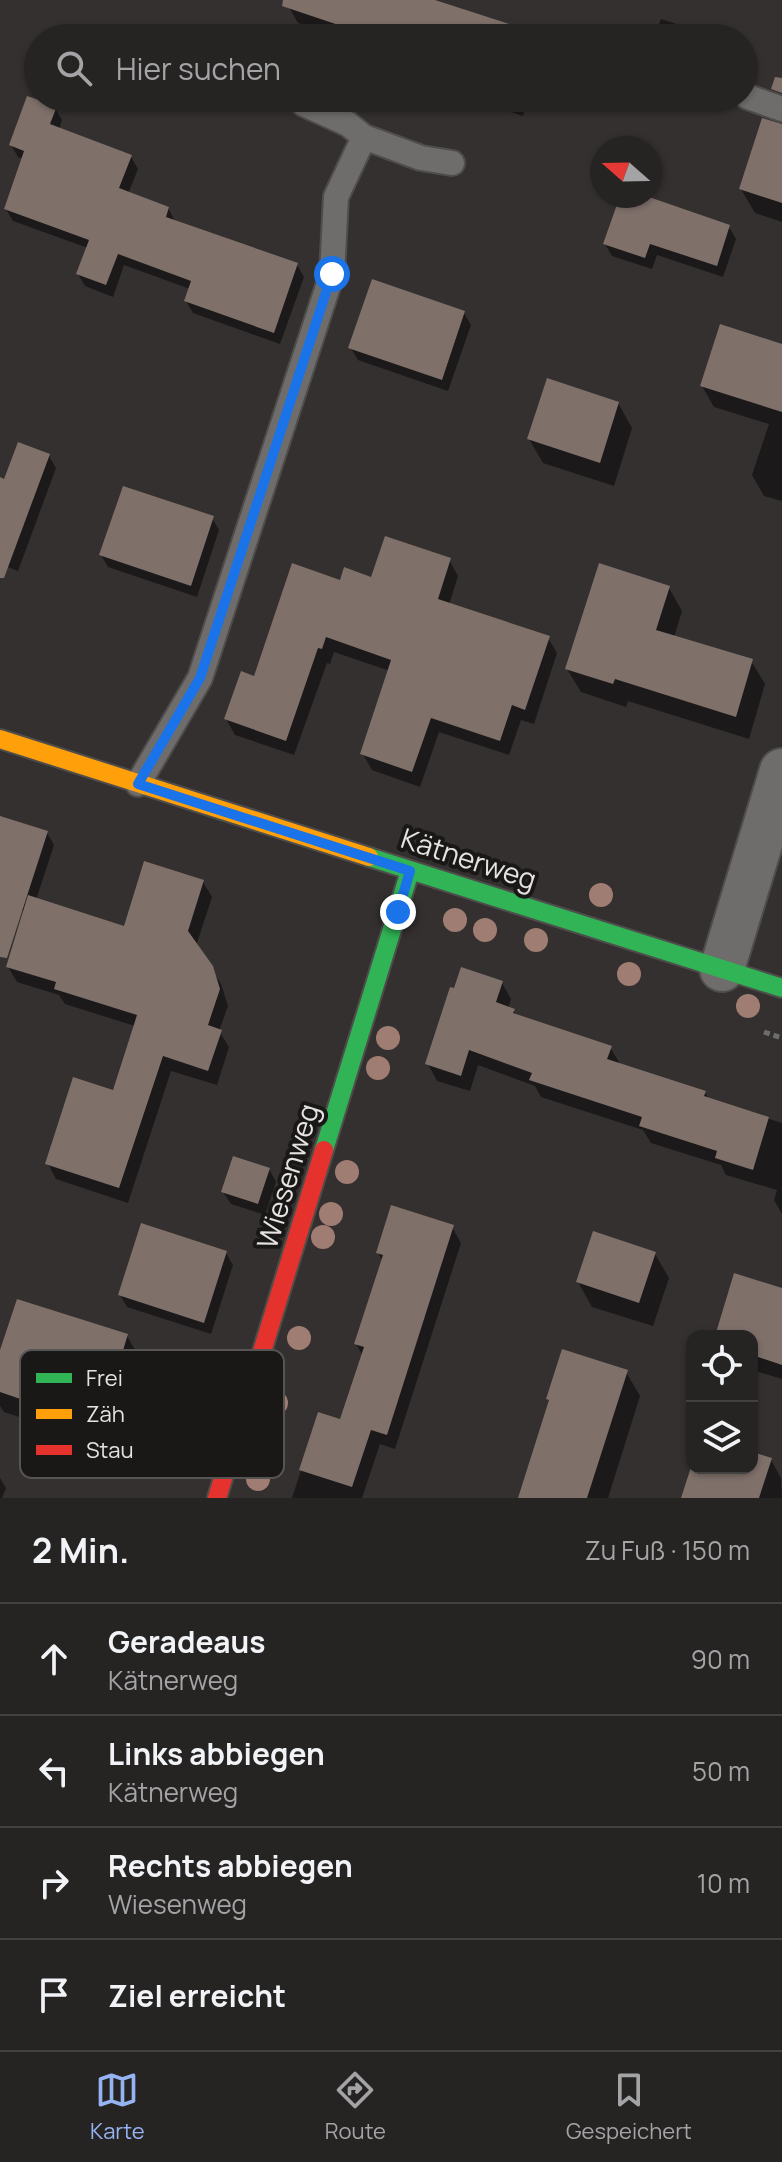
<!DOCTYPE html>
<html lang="de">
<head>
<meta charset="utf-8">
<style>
  :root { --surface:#262423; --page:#323030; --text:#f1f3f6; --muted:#a4a4a6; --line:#424141; --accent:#95b2f1 }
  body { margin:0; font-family:Manrope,sans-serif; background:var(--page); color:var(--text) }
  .controls { position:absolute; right:24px; bottom:24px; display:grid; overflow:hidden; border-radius:16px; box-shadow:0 2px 6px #0004 }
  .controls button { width:72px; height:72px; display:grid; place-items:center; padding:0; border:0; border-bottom:2px solid var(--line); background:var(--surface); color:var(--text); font:40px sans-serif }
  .compass { position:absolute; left:590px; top:136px; width:72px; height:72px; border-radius:50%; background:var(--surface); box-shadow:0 2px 6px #0004; rotate:290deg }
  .stop { position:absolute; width:24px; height:24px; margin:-18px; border:6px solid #1a73e8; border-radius:50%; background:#fff }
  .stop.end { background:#1a73e8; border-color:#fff; box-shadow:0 2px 8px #0008 }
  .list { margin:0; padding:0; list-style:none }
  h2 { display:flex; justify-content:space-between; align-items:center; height:104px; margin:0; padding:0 32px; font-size:34px }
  h2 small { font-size:26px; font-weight:400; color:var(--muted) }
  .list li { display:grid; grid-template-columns:52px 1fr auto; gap:24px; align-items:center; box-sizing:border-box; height:112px; padding:0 32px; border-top:2px solid var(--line) }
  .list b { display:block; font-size:30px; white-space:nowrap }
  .list p { margin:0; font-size:26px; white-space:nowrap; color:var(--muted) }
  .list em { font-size:26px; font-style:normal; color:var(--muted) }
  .icon { flex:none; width:44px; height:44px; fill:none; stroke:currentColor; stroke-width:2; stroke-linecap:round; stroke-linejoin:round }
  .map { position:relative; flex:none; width:782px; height:1498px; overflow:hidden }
  .search { position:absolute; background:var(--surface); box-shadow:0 2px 6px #0004; left:24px; right:24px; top:24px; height:88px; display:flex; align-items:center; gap:20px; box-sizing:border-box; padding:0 28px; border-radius:44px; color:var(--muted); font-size:30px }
  .sheet { height:552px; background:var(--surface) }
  nav { display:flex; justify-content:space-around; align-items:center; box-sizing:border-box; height:112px; border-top:2px solid var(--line); background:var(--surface); font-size:22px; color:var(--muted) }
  nav a { display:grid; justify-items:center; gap:4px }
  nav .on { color:var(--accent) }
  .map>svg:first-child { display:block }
  .shadow { fill:#0007 }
  .building { fill:#7f706a }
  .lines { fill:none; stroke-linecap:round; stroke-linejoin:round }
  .lane-casing { stroke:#4f4d4c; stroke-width:28 }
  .street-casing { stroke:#4f4d4c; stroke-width:48 }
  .fast-casing { stroke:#4f4d4c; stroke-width:22 }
  .slow-casing { stroke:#4f4d4c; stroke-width:22 }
  .jam-casing { stroke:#4f4d4c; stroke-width:22 }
  .path { stroke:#6f6d6c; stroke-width:5; stroke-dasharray:6 4; stroke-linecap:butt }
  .lane { stroke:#6f6d6c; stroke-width:24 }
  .street { stroke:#6f6d6c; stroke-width:44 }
  .fast { stroke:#30b455; stroke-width:18 }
  .slow { stroke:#ff9f0a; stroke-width:18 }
  .jam { stroke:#e5322d; stroke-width:18 }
  .tree { fill:#a07d72 }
  .route { stroke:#1a73e8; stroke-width:10 }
  .labels { text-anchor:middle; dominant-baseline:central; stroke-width:8; stroke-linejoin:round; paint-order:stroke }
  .street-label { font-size:28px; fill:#e5e2e1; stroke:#1a1817 }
  .key { fill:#1a1817; stroke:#575554; stroke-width:2 }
  .key-label { font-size:22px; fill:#e5e2e1 }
</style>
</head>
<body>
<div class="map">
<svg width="782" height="1498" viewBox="0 0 782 1498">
  <rect width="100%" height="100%" fill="#33302f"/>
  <!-- shadow -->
  <path class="shadow" d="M292,0H428L535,35L537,38H343L298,23L289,7Z
    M661,19L719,38H654Z
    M468,98H528L523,116Z
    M697,98H725L722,107Z
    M55,108L62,120L59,130L131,157L138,169L128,194L168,208L175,221L297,265L304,277L280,344L193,313L186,301L190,289L124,265L113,297L85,286L78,274L88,248L13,221L6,209L23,159L18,157L11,145Z
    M782,140V222L755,213L741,189Z
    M622,196H640L729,227L736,239L723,277L657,255L652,269L612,256L605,244Z
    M464,313L471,325L448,391L358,360L351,348Z
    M782,346V501L764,496L752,475L769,424L714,407L702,386Z
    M618,403L632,428L614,486L543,463L529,439Z
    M49,456L56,468L18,571L0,564V496Z
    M212,518L219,530L197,597L108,567L101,555Z
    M449,560L458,576L449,605L548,638L557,653L534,724L521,720L509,755L439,732L420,787L372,770L363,754L390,671L334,652L330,664L327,663L294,755L235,735L226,719L255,678L341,583L372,579Z
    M669,588L682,611L674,637L751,661L765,684L749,739L628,701L626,707L581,692L567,669Z
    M47,833L54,845L36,900L125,928L203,882L212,897L196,946L221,984L228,1006L219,1031L229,1047L217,1085L171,1071L128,1203L56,1179L48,1164L115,1092L135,1026L65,1004L59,995L17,982L8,967L25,912L0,904Z
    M502,983L511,999L508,1008L513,1010L517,1017L610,1047L620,1064L705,1092L709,1100L782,1123V1214L774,1200L777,1190L726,1175L721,1165L651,1143L643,1130L541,1097L535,1086L478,1065L470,1091L437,1081L428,1064Z
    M269,1169L276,1182L265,1215L231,1204L223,1192Z
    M452,1227L461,1243L395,1449L380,1444L362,1498H292L319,1415L341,1422L363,1356L356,1344L383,1261L378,1253Z
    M226,1253L233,1265L211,1334L127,1307L120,1295Z
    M655,1254L669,1278L653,1326L592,1307L578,1282Z
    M782,1291V1379L752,1370V1336H717Z
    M127,1336L141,1360L117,1439L68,1423L56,1429L4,1412L0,1406V1357Z
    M626,1372L640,1396L608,1498H520L550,1403L548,1399Z
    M752,1454L771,1460L781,1478L782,1498H683L693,1468H752Z
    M0,1478L6,1488L2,1498H0Z"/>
  <!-- building -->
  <path class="building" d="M283,0H435L537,33L535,38H377L282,6Z
    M775,77L782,78V93L771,89Z
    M27,96L57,106L50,124L132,155L119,188L169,207L166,217L298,263L274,333L184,301L191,281L118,254L106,285L76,274L89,240L4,209L24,151L9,145Z
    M762,118L782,124V203L739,189Z
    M620,196H646L730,225L717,266L650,244L645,258L603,244Z
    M372,279L465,311L442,380L348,348Z
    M720,324L782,344V412L700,386Z
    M547,378L619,402L600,463L527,439Z
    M18,442L50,454L4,578H0V477L4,479Z
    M123,486L214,516L191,586L99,555Z
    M385,536L451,558L438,599L550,636L525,710L512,705L500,741L431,718L412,772L360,754L391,660L326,637L322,649L318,648L286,741L224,719L241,671L254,676L292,563L340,580L344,567L371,577Z
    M599,563L670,586L656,630L753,659L736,717L615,679L613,684L565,669Z
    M0,816L48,831L7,958L0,957Z
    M144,861L204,880L188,931L213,966L220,989L208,1025L222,1030L208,1071L163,1056L119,1188L45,1164L73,1077L113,1090L137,1015L54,989L56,982L6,967L28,895L124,926Z
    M461,967L503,981L496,1002L515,1009L513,1013L612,1046L607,1059L706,1091L704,1096L769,1117L753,1170L715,1158L717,1151L639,1126L642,1117L529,1080L532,1073L469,1050L461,1076L425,1064L450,987L454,988Z
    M233,1156L270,1168L258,1204L221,1192Z
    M391,1205L454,1225L387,1435L371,1430L352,1487L299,1470L318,1412L340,1419L364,1347L354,1344L383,1255L376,1253Z
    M141,1223L227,1251L204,1323L118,1295Z
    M593,1231L656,1252L639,1303L576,1282Z
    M734,1273L782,1288V1365L752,1355V1336H715Z
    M17,1299L128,1334L103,1416L53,1400L41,1406L0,1392V1350Z
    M562,1349L628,1370L587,1498H518L549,1400L546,1399Z
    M752,1452L772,1458L759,1498H681L692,1464V1468H752Z"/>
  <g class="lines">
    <defs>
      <path id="lane" d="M748,97L782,109
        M304,104L348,124L364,137
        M138,784L200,678L332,274L336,197L364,137L421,158L452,163"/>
      <path id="street" d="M722,969L782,771"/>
      <path id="fast" d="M369,857L782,988
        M324,1150L410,871"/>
      <path id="slow" d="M0,739L369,857"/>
      <path id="jam" d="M217,1498L324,1150"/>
    </defs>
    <!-- lane casing -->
    <use href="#lane" class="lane-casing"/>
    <!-- street casing -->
    <use href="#street" class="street-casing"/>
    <!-- fast casing -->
    <use href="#fast" class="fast-casing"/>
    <!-- slow casing -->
    <use href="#slow" class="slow-casing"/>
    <!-- jam casing -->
    <use href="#jam" class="jam-casing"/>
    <!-- path -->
    <path class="path" d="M764,1032L782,1038"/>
    <!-- lane -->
    <use href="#lane" class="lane"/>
    <!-- street -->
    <use href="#street" class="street"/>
    <!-- fast -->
    <use href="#fast" class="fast"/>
    <!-- slow -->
    <use href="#slow" class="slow"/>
    <!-- jam -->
    <use href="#jam" class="jam"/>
  </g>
  <!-- trees -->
  <g class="tree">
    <circle cx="601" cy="895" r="12"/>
    <circle cx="455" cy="920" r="12"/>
    <circle cx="485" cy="930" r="12"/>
    <circle cx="536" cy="940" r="12"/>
    <circle cx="629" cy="974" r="12"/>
    <circle cx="748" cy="1006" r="12"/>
    <circle cx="388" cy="1038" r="12"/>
    <circle cx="378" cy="1068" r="12"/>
    <circle cx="347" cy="1172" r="12"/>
    <circle cx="331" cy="1214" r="12"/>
    <circle cx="323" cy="1237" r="12"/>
    <circle cx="299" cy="1338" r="12"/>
    <circle cx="276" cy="1403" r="12"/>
    <circle cx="258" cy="1479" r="12"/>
  </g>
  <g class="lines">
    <!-- route -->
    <path class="route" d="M332,274L200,678L138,784L410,871L398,912"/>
  </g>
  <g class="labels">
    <!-- street labels -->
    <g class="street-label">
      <text transform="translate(469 858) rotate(18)">Kätnerweg</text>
      <text transform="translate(287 1176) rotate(-73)">Wiesenweg</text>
    </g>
  </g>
  <!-- legend -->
  <rect x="20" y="1350" width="264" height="128" rx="12" class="key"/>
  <rect x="36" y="1373" width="36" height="10" fill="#30b455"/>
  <rect x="36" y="1409" width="36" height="10" fill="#ff9f0a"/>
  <rect x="36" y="1445" width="36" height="10" fill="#e5322d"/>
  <g class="key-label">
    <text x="86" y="1386">Frei</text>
    <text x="86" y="1422">Zäh</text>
    <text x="86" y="1458">Stau</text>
  </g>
</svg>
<div class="controls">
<button><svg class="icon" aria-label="locate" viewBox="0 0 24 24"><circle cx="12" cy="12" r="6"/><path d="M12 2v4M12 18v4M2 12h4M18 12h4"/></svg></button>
<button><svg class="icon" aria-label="layers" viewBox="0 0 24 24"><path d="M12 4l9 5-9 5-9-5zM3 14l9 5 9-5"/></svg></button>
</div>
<svg class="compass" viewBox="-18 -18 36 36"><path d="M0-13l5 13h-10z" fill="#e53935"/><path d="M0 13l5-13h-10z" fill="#a4a4a6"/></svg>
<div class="stop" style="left:332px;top:274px"></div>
<div class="stop end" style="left:398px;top:912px"></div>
<div class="search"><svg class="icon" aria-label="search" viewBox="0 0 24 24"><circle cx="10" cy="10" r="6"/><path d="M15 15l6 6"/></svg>Hier suchen</div>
</div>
<section class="sheet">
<h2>2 Min.<small>Zu Fuß · 150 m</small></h2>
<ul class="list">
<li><svg class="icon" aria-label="ahead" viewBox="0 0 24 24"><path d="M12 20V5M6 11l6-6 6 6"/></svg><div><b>Geradeaus</b><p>Kätnerweg</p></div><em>90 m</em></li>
<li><svg class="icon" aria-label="left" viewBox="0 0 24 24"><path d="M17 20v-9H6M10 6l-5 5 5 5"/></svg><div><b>Links abbiegen</b><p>Kätnerweg</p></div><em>50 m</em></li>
<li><svg class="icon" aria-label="right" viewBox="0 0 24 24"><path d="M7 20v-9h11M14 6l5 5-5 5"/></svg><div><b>Rechts abbiegen</b><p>Wiesenweg</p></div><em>10 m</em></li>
<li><svg class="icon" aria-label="arrive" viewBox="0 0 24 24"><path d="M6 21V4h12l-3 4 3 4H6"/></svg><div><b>Ziel erreicht</b></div></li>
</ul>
</section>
<nav>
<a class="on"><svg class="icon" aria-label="map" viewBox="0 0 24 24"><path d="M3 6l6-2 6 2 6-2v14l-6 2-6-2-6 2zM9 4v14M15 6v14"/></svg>Karte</a>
<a><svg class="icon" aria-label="directions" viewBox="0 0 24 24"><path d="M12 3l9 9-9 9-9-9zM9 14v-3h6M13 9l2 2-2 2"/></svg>Route</a>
<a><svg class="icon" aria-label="saved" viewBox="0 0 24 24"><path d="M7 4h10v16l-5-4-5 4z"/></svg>Gespeichert</a>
</nav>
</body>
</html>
